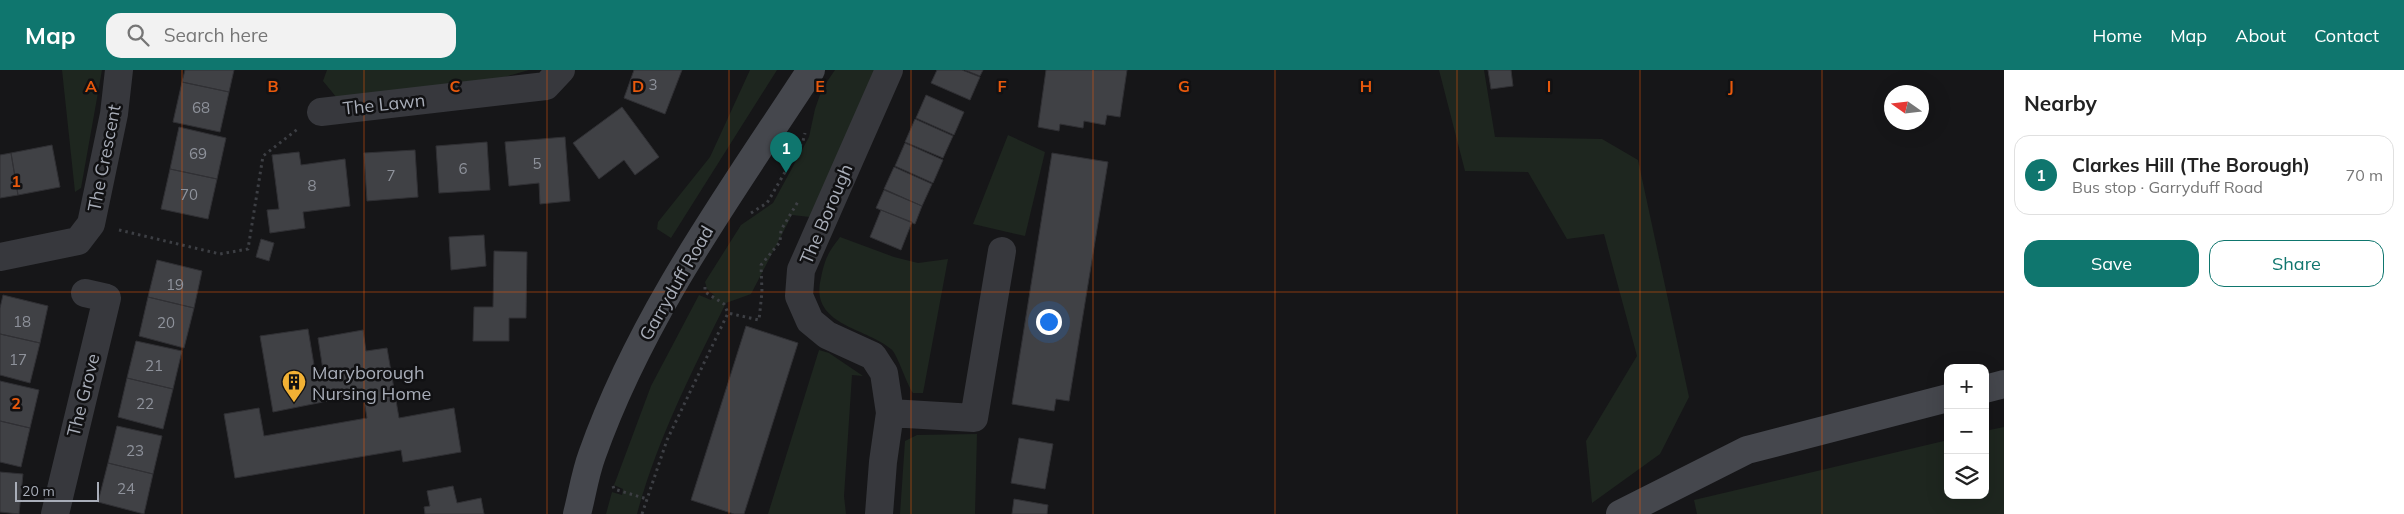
<!DOCTYPE html>
<html lang="en">
<head>
<meta charset="utf-8">
<style>
  :root { --surface:#fff; --page:#f2f2f2; --text:#222; --muted:#767676; --line:#e0e0e0; --accent:#0f766e }
  body { margin:0; font-family:Mulish,sans-serif; background:var(--page); color:var(--text) }
  .controls { position:absolute; right:15px; bottom:15px; display:grid; overflow:hidden; border-radius:10px; box-shadow:0 5px 20px #0002 }
  .controls button { width:45px; height:45px; display:grid; place-items:center; padding:0; border:0; border-bottom:1px solid var(--line); background:var(--surface); color:var(--text); font:25px sans-serif }
  .compass { position:absolute; left:1884px; top:15px; width:45px; height:45px; border-radius:50%; background:var(--surface); box-shadow:0 5px 20px #0002; rotate:284deg }
  .scale { position:absolute; left:15px; bottom:12px; width:84px; box-sizing:border-box; padding-left:5px; border:2px solid #a8adb8; border-top:0; font-size:14px; line-height:18px; white-space:nowrap; color:#a8adb8; -webkit-text-stroke:4px #111113; paint-order:stroke }
  .you { position:absolute; left:1048px; top:251px; width:18px; height:18px; margin:-12px; border:4px solid #fff; border-radius:50%; background:#1a73e8; box-shadow:0 0 0 8px #1a73e833 }
  .badge { display:grid; place-items:center; width:32px; height:32px; border-radius:50%; background:var(--accent); color:#fff; font-size:16px; font-weight:700 }
  .pin { position:absolute; translate:-50% -41px; filter:drop-shadow(0 1px 2px #0008) }
  .pin::after { content:''; position:absolute; top:26px; width:18px; height:15px; background:inherit; clip-path:polygon(0 0,100% 0,50% 100%) }
  .list { margin:0; padding:0; list-style:none }
  h2 { display:flex; justify-content:space-between; align-items:center; height:65px; margin:0; padding:0 20px; font-size:21px }
  h2 small { font-size:16px; font-weight:400; color:var(--muted) }
  .list li { display:grid; grid-template-columns:32px 1fr auto; gap:15px; align-items:center; box-sizing:border-box; height:80px; margin:0 10px 10px; padding:0 10px; border:1px solid var(--line); border-radius:15px }
  .list b { display:block; font-size:19px; white-space:nowrap }
  .list p { margin:0; font-size:16px; white-space:nowrap; color:var(--muted) }
  .list em { font-size:16px; font-style:normal; color:var(--muted) }
  .actions { display:flex; gap:10px; padding:15px 20px }
  .actions a { flex:1; padding:11px 0; border:1px solid var(--accent); border-radius:15px; text-align:center; font-size:18px; color:var(--accent) }
  .actions .main { background:var(--accent); color:#fff }
  .icon { flex:none; width:28px; height:28px; fill:none; stroke:currentColor; stroke-width:2; stroke-linecap:round; stroke-linejoin:round }
  .map { position:relative; flex:none; width:2004px; height:444px; overflow:hidden }
  header { display:flex; align-items:center; gap:30px; box-sizing:border-box; height:70px; padding:0 25px; background:var(--accent); color:#fff }
  header strong { font-size:24px }
  nav { display:flex; gap:28px; margin-inline-start:auto; font-size:18px }
  .search { width:350px; height:45px; background:var(--page); display:flex; align-items:center; gap:12px; box-sizing:border-box; padding:0 18px; border-radius:15px; color:var(--muted); font-size:19px }
  main { display:flex }
  aside { flex:1; background:var(--surface) }
  .map>svg:first-child { display:block }
  .green { fill:#1e261f }
  .building { fill:#404145; stroke:#303034 }
  .lines { fill:none; stroke-linecap:round; stroke-linejoin:round }
  .path { stroke:#3d3f44; stroke-width:3; stroke-dasharray:2.5 4; stroke-linecap:butt }
  .street { stroke:#37383d; stroke-width:28 }
  .secondary { stroke:#45474d; stroke-width:28 }
  .grid { fill:none; stroke:#e8590c; stroke-width:1; stroke-opacity:0.55 }
  .labels { text-anchor:middle; dominant-baseline:central; stroke-width:5; stroke-linejoin:round; paint-order:stroke }
  .number-label { font-size:15px; fill:#8e929b }
  .street-label { font-size:18px; fill:#a8adb8; stroke:#111113 }
  .poi-label { font-size:18px; fill:#a8adb8; stroke:#111113; text-anchor:start }
  .grid-label { font-size:16px; text-anchor:middle; font-weight:bold; fill:#e8590c; stroke:#111113; stroke-width:5; stroke-linejoin:round; paint-order:stroke }
</style>
</head>
<body>
<header>
<strong>Map</strong>
<div class="search"><svg class="icon" aria-label="search" viewBox="0 0 24 24"><circle cx="10" cy="10" r="6"/><path d="M15 15l6 6"/></svg>Search here</div>
<nav><a>Home</a><a>Map</a><a>About</a><a>Contact</a></nav>
</header>
<main>
<div class="map">
<svg width="2004" height="444" viewBox="0 0 2004 444">
  <rect width="100%" height="100%" fill="#161618"/>
  <!-- green -->
  <path class="green" d="M62,0H102L81,118L75,122Z
    M327,0H529L501,8L337,28L323,11Z
    M750,0H777L671,168L657,159L658,152L710,87Z
    M835,0H875L810,147L792,145L751,224L726,233C692,301 657,370 637,444H606L612,422L622,425L623,419L614,415L616,410L651,316L699,225L711,230L714,225L707,219L705,212L741,155L773,133L809,67L815,39L822,19Z
    M1439,0H1484L1495,67L1602,69L1638,90L1689,327L1660,384L1592,433L1586,371L1637,286L1604,164L1567,169L1528,102L1465,101Z
    M1008,65L1045,82L1025,166L973,154Z
    M840,167L894,187L918,193L948,189L923,323H913C906,313 897,283 891,279C865,257 809,255 821,208C825,188 828,183 840,167Z
    M819,280L829,283L863,306L852,305L844,426L846,444H768Z
    M2004,357V444H1697L1694,430L1948,370V425H1985V361Z
    M977,364L975,444H900L905,371L917,365Z"/>
  <!-- building -->
  <path class="building" d="M185,0H234L229,22L182,12Z
    M634,0H682L665,44L624,28Z
    M937,0H962L980,7L970,30L931,13Z
    M965,0H983L980,6Z
    M1046,0H1127L1120,47L1107,45L1105,55L1084,51L1083,58L1060,54L1059,61L1038,57Z
    M1488,0H1511L1513,16L1491,19Z
    M182,12L229,22L220,62L173,52Z
    M926,25L964,42L954,65L916,48Z
    M622,37L659,87L635,105L624,90L599,109L573,73Z
    M915,49L953,66L943,88L905,72Z
    M179,57L226,68L217,109L170,99Z
    M565,67L570,131L540,134L539,113L509,116L505,72Z
    M487,72L490,120L439,123L436,76Z
    M905,73L943,90L933,113L895,96Z
    M52,75L60,117L18,125L11,83Z
    M415,80L418,127L367,131L364,83Z
    M299,82L301,95L345,89L350,136L303,142L305,158L270,163L267,140L279,139L272,85Z
    M11,83L18,125L0,128V85Z
    M1052,83L1108,92L1069,331L1056,329L1054,341L1012,334Z
    M894,97L932,114L922,136L884,119Z
    M170,99L217,109L208,149L161,139Z
    M884,120L922,136L915,154L876,138Z
    M881,140L912,152L901,180L870,167Z
    M484,165L486,196L451,200L449,167Z
    M261,169L274,173L269,191L256,187Z
    M494,181L527,182L526,248H509V271H473L474,237H493Z
    M157,190L202,201L194,238L148,227Z
    M3,225L48,236L40,273L0,264V238Z
    M148,227L194,238L184,278L139,266Z
    M746,256L798,273L744,444H734L691,430Z
    M308,259L315,301L323,300L318,268L363,260L366,281L387,278L399,348L454,338L461,382L403,392L401,380L235,408L224,344L259,338L264,366L367,348L363,324L273,342L260,266Z
    M0,264L40,273L30,313L0,305Z
    M136,271L182,281L173,319L127,308Z
    M127,308L173,319L163,359L118,347Z
    M0,311L39,320L30,358L0,351Z
    M0,351L30,358L21,397L0,392Z
    M117,356L162,366L153,404L108,393Z
    M1019,368L1053,374L1045,419L1011,413Z
    M108,393L153,404L144,444L98,432Z
    M0,402L23,404L19,444L0,442Z
    M453,416L457,433L481,428L484,444H425L424,437L430,436L427,421Z
    M1014,429L1048,435L1047,444H1012Z"/>
  <g class="lines">
    <!-- path -->
    <path class="path" d="M751,143L767,133L770,128L803,71L805,63
      M119,160L220,184L248,179L263,86L299,58
      M705,217V222L724,234L728,243
      M613,416L614,419L647,429
      M642,444L667,370L728,243L759,250L762,222L761,195L780,172L781,160L799,130"/>
    <!-- street -->
    <path class="street" d="M321,42L546,16L561,0
      M0,187L78,171L91,154L114,44L119,0
      M890,343L974,348L1002,181
      M55,444L107,228L85,223
      M879,444L883,392L890,343L884,303L873,286L827,265L810,251L799,226L801,200L889,0"/>
    <!-- secondary -->
    <path class="secondary" d="M1985,319L2004,314
      M577,444C582,425 585,404 592,385C642,244 730,124 811,0
      M1620,444L1747,380L1948,328"/>
  </g>
  <!-- grid -->
  <path class="grid" d="M182,0V444M364,0V444M547,0V444M729,0V444M911,0V444M1093,0V444M1275,0V444M1457,0V444M1640,0V444M1822,0V444M0,222H2004"/>
  <!-- icons -->
  <defs>
    <symbol id="building-pin" viewBox="-11 -11 22 30"><path d="M0 17L-7.5 6A9.5 9.5 0 1 1 7.5 6Z" fill="#f2b134" stroke="#111113"/><path d="M-4-6H4V6H1V3H-1V6H-4ZM-2.5-4.3h1.7v1.8h-1.7ZM.8-4.3h1.7v1.8H.8ZM-2.5-1h1.7V.8h-1.7ZM.8-1h1.7V.8H.8Z" fill="#111"/></symbol>
  </defs>
  <g fill-rule="evenodd">
    <use href="#building-pin" x="280" y="298" width="28" height="38"/>
  </g>
  <g class="labels">
    <!-- number labels -->
    <g class="number-label">
      <text x="653" y="14">3</text>
      <text x="201" y="37">68</text>
      <text x="198" y="83">69</text>
      <text x="537" y="93">5</text>
      <text x="463" y="98">6</text>
      <text x="391" y="105">7</text>
      <text x="312" y="115">8</text>
      <text x="189" y="124">70</text>
      <text x="175" y="214">19</text>
      <text x="22" y="251">18</text>
      <text x="166" y="252">20</text>
      <text x="18" y="289">17</text>
      <text x="154" y="295">21</text>
      <text x="145" y="333">22</text>
      <text x="135" y="380">23</text>
      <text x="126" y="418">24</text>
    </g>
    <!-- street labels -->
    <g class="street-label">
      <text transform="translate(384 34) rotate(-6)">The Lawn</text>
      <text transform="translate(104 88) rotate(-79)">The Crescent</text>
      <text transform="translate(826 144) rotate(-67)">The Borough</text>
      <text transform="translate(676 213) rotate(-60)">Garryduff Road</text>
      <text transform="translate(83 325) rotate(-76)">The Grove</text>
    </g>
    <!-- poi labels -->
    <g class="poi-label">
      <text x="312" y="302">Maryborough<tspan x="312" dy="21">Nursing Home</tspan></text>
    </g>
  </g>
  <g class="grid-label">
    <text x="91" y="22">A</text>
    <text x="273" y="22">B</text>
    <text x="455" y="22">C</text>
    <text x="638" y="22">D</text>
    <text x="820" y="22">E</text>
    <text x="1002" y="22">F</text>
    <text x="1184" y="22">G</text>
    <text x="1366" y="22">H</text>
    <text x="1549" y="22">I</text>
    <text x="1731" y="22">J</text>
    <text x="16" y="117">1</text>
    <text x="16" y="339">2</text>
  </g>
</svg>
<div class="controls">
<button>+</button>
<button>−</button>
<button><svg class="icon" aria-label="layers" viewBox="0 0 24 24"><path d="M12 4l9 5-9 5-9-5zM3 14l9 5 9-5"/></svg></button>
</div>
<svg class="compass" viewBox="-18 -18 36 36"><path d="M0-13l5 13h-10z" fill="#e53935"/><path d="M0 13l5-13h-10z" fill="#767676"/></svg>
<div class="scale">20 m</div>
<div class="you"></div>
<div class="pin badge" style="left:786px;top:103px">1</div>
</div>
<aside>
<h2>Nearby<small></small></h2>
<ul class="list">
<li><span class="badge">1</span><div><b>Clarkes Hill (The Borough)</b><p>Bus stop · Garryduff Road</p></div><em>70 m</em></li>
</ul>
<div class="actions"><a class="main">Save</a><a>Share</a></div>
</aside>
</main>
</body>
</html>
